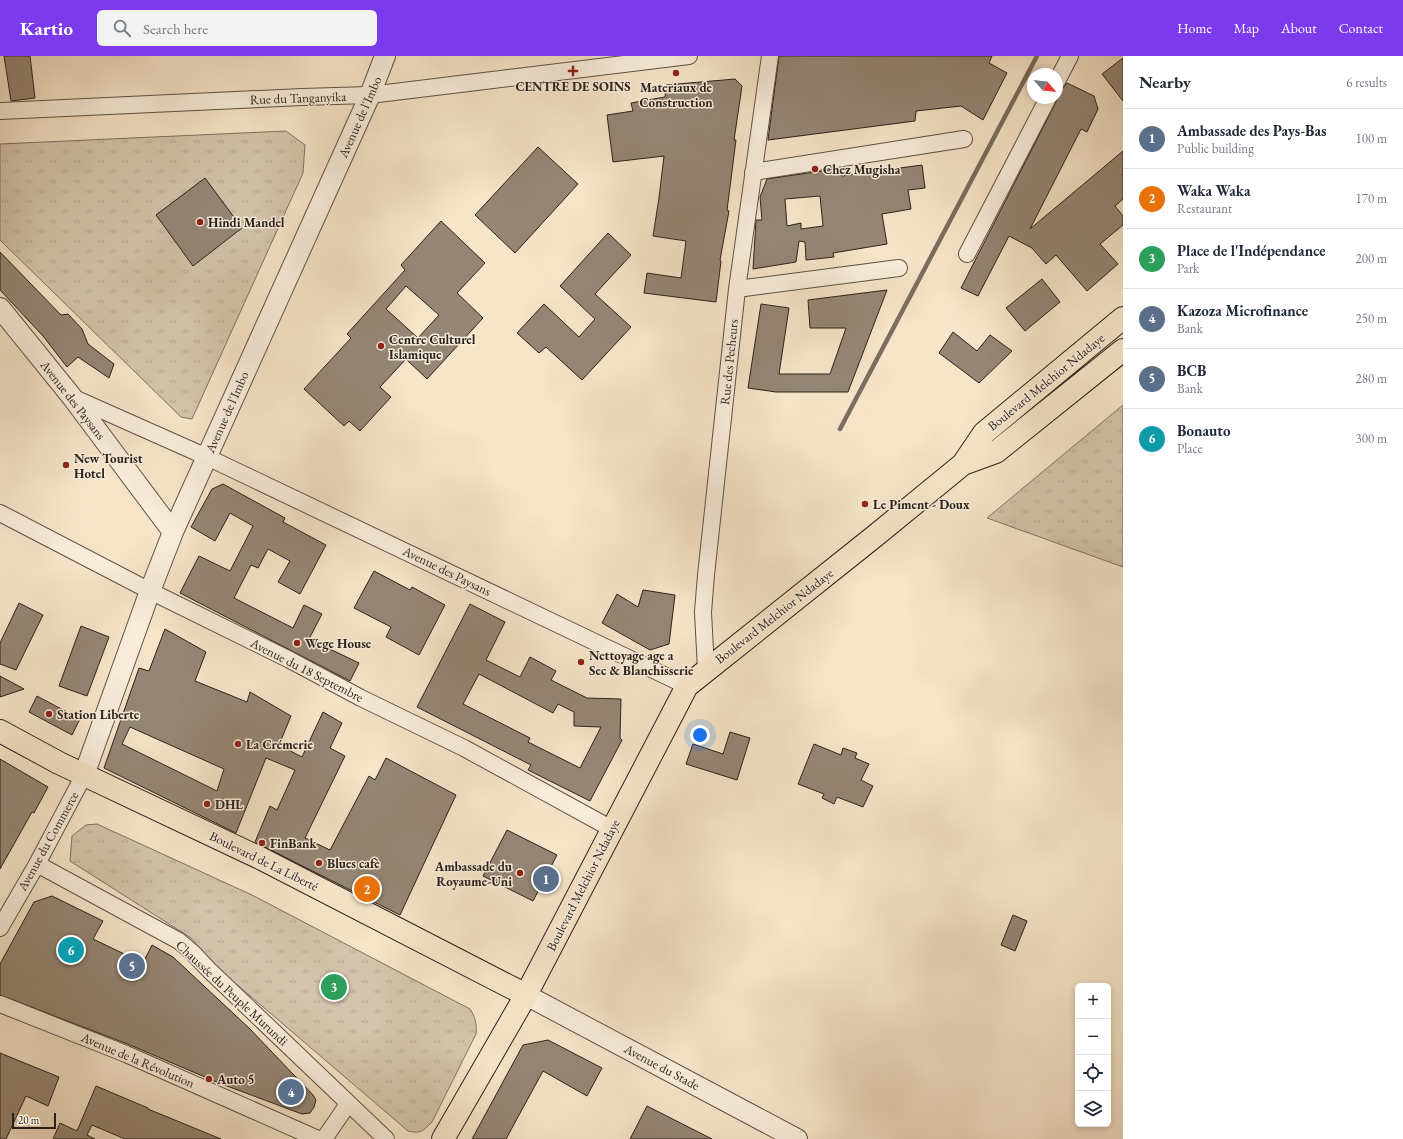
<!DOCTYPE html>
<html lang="en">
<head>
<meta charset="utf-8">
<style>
  :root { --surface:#fff; --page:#f2f2f3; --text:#1f2937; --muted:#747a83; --line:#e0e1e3; --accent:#7c3aed }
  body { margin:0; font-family:"EB Garamond",serif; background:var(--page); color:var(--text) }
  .controls { position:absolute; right:12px; bottom:12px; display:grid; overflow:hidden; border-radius:6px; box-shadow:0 2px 6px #0003 }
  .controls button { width:36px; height:36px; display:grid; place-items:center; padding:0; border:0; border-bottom:1px solid var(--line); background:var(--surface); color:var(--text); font:20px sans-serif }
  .compass { position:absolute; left:1027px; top:12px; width:36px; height:36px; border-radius:50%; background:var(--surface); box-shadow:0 2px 6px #0003; rotate:117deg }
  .scale { position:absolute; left:12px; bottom:10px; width:44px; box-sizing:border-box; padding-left:4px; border:2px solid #2b201a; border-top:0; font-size:11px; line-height:14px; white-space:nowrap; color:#2b201a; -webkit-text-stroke:3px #f9eedc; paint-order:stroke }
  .you { position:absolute; left:700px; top:679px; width:14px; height:14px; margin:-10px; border:3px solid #fff; border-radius:50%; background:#1a73e8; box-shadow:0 0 0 6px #1a73e833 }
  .badge { display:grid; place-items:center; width:26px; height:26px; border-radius:50%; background:var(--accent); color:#fff; font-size:13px; font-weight:700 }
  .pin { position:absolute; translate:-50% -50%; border:2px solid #fff; box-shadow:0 1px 4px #0006 }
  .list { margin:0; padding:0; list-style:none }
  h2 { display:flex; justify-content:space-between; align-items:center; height:52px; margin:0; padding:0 16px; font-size:17px }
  h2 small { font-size:13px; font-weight:400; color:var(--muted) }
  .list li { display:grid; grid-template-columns:26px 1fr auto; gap:12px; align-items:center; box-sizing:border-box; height:60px; padding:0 16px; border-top:1px solid var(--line) }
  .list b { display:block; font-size:15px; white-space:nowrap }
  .list p { margin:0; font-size:13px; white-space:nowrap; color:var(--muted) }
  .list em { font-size:13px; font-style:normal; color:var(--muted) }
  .icon { flex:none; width:22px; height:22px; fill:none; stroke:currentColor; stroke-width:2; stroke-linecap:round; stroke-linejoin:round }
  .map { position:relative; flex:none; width:1123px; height:1083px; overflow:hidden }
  header { display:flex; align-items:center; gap:24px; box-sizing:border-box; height:56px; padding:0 20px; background:var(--accent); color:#fff }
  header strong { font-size:19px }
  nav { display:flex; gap:22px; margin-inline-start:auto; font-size:14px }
  .search { width:280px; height:36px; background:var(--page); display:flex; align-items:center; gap:10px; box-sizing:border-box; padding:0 14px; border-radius:6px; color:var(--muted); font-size:15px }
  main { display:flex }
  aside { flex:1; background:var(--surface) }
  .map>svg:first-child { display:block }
  .grass { fill:url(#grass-tufts); stroke:#7f7262 }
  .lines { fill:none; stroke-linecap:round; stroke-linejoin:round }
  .stream { stroke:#7b6e60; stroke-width:4.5 }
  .building { fill:#958675; stroke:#2b201a; fill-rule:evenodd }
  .minor-casing { stroke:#5e5146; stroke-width:18 }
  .tertiary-casing { stroke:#5e5146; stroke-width:22 }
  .primary-casing { stroke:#2b201a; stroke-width:24 }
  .trunk-casing { stroke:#2b201a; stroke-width:24 }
  .minor { stroke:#f9eedc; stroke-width:16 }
  .tertiary { stroke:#f9eedc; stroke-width:20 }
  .primary { stroke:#f6e5c9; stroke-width:22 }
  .trunk { stroke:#f6e5c9; stroke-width:22 }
  .poi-dot { fill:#8f2418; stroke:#f9eedc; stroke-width:1.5 }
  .labels { text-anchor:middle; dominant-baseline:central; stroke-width:3; stroke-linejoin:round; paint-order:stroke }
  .poi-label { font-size:13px; font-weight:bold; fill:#2b201a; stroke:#f9eedc; text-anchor:start }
  .street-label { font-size:13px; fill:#2b201a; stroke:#f9eedc }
</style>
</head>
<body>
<header>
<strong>Kartio</strong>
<div class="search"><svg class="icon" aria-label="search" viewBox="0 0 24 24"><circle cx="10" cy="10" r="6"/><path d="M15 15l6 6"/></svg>Search here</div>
<nav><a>Home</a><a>Map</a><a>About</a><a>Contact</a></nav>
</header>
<main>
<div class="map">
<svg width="1123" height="1083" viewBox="0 0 1123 1083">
  <defs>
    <pattern id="grass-tufts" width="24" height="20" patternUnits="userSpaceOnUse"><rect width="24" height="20" fill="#d3c4ab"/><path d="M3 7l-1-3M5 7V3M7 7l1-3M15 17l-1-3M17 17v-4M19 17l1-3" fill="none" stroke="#b5a893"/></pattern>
  </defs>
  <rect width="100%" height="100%" fill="#f6e5c9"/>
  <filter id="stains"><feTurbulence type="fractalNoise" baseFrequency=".005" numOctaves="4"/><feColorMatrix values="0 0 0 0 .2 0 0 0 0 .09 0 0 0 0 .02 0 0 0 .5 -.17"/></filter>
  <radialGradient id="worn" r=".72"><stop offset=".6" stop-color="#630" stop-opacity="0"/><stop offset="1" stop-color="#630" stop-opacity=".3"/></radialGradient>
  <!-- grass -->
  <path class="grass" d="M286,75L305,89L303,117L192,363L181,361L0,184V88Z
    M1123,349V511L987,462Z
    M97,768L252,839L470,953C475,961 477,967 476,978L432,1066C423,1075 421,1078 408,1075L214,909L191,882L70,805L72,780L86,769Z"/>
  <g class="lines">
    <!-- stream -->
    <path class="stream" d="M840,373L1037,0"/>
  </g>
  <!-- building -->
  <path class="building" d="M4,0H30L35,42L11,45Z
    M779,0H992L989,7L1007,17L983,64L961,50L916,55L915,65L768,84Z
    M1123,2V45L1102,18Z
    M735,23L742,30L734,84H736L727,154L729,155L720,204L721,205L716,246L644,237L647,217L681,222L686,185L653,180L659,142L664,100L613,106L607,59L633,55L631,47L665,41L666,29Z
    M1067,27L1094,40L1098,53L1087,76L1081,73L1030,173L1123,95V143L1115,150L1123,160V169L1100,188L1118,208L1087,235L1056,199L1046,208L1032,192L1009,180L978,240L961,232L1056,46L1057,34L1062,33Z
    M538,91L578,128L515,197L475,159Z
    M922,109L925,132L908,134L911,153L882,158L887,188L833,197L834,201L806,204L805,186L799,185L796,206L753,213L756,164H762L760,141L767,123L842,112V120ZM820,140L823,170L801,173V167L787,170L785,143Z
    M205,122L242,172L193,210L156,159Z
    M441,165L485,207L457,237L483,262L427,323L406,303L380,331L391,341L360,375L349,365L344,370L304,333L351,282L347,278L405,214L401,209ZM406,230L439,259L418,282L386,253Z
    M608,177L631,199L595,238L631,271L582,324L546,291L539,297L517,277L544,248L579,281L595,263L560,230Z
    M0,196L61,259L68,258L82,273L88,288L114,308L109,322L78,301L67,311L43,280L0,234Z
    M1042,223L1060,246L1025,275L1006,252Z
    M887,234L848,336H776L748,332L761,248L789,252L779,318H830L846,272H810L808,244Z
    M953,276L977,295L990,279L1012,295L979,327L939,297Z
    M223,428L285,462L283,466L326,489L300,538L278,526L290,505L268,493L258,512L251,509L234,542L293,572L304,549L322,558L309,583L359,607L350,625L180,537L199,500L230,515L253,470L230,457L215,485L191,471L212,433Z
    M374,515L410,534L412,531L445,549L419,599L386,581L391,571L354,552Z
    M643,534L675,539L669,588L650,594L602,567L617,538L638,551Z
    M19,547L43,559L16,614L0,608V587Z
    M470,548L505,566L486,604L520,621L530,601L556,615L551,624L587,642L621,643L620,682L622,684L590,745L528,714L531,709L417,651ZM479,618L553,657L558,648L574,656V670L601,671L580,712L528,686L530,682L463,648Z
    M81,570L109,581L87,640L59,630Z
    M165,573L206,596L195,625L247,646L250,636L291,660L279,689L302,701L323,656L342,667L330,692L345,700L305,782L330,794L369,720L375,724L386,702L456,739L400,859L255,786L270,750L277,754L295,714L266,702L236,777L104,712L139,612L149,615ZM130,671L224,713L217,735L122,688Z
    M0,620L24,633L0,641Z
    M37,640L80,663L72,679L29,656Z
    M730,676L750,682L737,724L686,708L693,688L723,698Z
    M814,688L841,699L843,692L857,697L855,702L869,708L861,724L873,730L863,751L837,741L834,748L822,742L824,738L798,728Z
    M0,703L48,731L34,757L32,756L0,813Z
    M507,774L557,799L533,845L483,820Z
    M52,840L103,865L93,883L143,907L152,889L173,901L250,973L313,1039L316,1044L314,1051L310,1057L302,1058L219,1027L130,989L0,939V908L34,846Z
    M1013,859L1027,865L1015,895L1001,889Z
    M548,984L602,1012L587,1040L543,1015L506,1083H472L523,989Z
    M0,997L59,1021L48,1050L26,1040L6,1083H0Z
    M96,1030L148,1052V1053L221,1083H125L92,1069L87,1079L95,1083H53L60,1067L77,1075Z
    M647,1050L712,1083H630Z"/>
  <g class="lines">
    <defs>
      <path id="minor" d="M1057,25L1070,0
        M0,55L302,41L370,39L689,0
        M753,116L964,83
        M967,198L1048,42
        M737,233L899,212
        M72,341L207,401L687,630
        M0,457L150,535L290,604L361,642L464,692L612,773
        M706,614L703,556L706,519L737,233L770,0
        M37,808L179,885L193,897L209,914L386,1083
        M0,872L37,808L84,719
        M0,948L126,998L318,1083
        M324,1083L348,1048"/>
      <path id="tertiary" d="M0,252L72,341L173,476
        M84,719L150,535L173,476L370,39L385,0
        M526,939L797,1083"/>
      <path id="primary" d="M963,408L996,396L1123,294
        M526,939L687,630L875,480L963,408L984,377L1123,262"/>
      <path id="trunk" d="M0,675L59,707L262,803L526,939L443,1083"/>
    </defs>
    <!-- minor casing -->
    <use href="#minor" class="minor-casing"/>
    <!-- tertiary casing -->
    <use href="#tertiary" class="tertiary-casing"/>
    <!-- primary casing -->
    <use href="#primary" class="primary-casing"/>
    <!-- trunk casing -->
    <use href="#trunk" class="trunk-casing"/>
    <!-- minor -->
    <use href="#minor" class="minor"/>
    <!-- tertiary -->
    <use href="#tertiary" class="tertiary"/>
    <!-- primary -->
    <use href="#primary" class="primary"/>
    <!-- trunk -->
    <use href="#trunk" class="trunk"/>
  </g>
  <!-- markers -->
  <g class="poi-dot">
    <path d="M571 9h4v4h4v4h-4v4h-4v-4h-4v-4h4z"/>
    <circle cx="676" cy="17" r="4"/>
    <circle cx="815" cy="113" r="4"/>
    <circle cx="200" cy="166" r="4"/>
    <circle cx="381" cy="290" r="4"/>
    <circle cx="66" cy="409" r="4"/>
    <circle cx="865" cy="448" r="4"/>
    <circle cx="297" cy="587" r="4"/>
    <circle cx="581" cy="606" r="4"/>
    <circle cx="49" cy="658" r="4"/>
    <circle cx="238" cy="688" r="4"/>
    <circle cx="207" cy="748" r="4"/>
    <circle cx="262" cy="787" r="4"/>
    <circle cx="319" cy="807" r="4"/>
    <circle cx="520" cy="817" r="4"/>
    <circle cx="209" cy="1023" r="4"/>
  </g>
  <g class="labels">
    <!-- poi labels -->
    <g class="poi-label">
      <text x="573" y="30" text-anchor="middle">CENTRE DE SOINS</text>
      <text x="676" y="31" text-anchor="middle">Materiaux de<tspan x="676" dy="15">Construction</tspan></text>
      <text x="823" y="113">Chez Mugisha</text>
      <text x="208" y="166">Hindi Mandel</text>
      <text x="389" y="283">Centre Culturel<tspan x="389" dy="15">Islamique</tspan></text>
      <text x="74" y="402">New Tourist<tspan x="74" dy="15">Hotel</tspan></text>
      <text x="873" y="448">Le Piment - Doux</text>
      <text x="305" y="587">Wege House</text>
      <text x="589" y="599">Nettoyage age a<tspan x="589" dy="15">Sec &amp; Blanchisserie</tspan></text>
      <text x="57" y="658">Station Liberte</text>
      <text x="246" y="688">La Crémerie</text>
      <text x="215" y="748">DHL</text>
      <text x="270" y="787">FinBank</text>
      <text x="327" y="807">Blues cafè</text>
      <text x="512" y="810" text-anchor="end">Ambassade du<tspan x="512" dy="15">Royaume-Uni</tspan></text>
      <text x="217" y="1023">Auto 5</text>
    </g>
    <!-- street labels -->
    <g class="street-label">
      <text transform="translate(298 42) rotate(-2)">Rue du Tanganyika</text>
      <text transform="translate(360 61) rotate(-66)">Avenue de l'Imbo</text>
      <text transform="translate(729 306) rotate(-84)">Rue des Pecheurs</text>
      <text transform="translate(1046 326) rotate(-39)">Boulevard Melchior Ndadaye</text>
      <text transform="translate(73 344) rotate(52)">Avenue des Paysans</text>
      <text transform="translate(227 356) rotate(-66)">Avenue de l'Imbo</text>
      <text transform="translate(447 515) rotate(26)">Avenue des Paysans</text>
      <text transform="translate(774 560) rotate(-38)">Boulevard Melchior Ndadaye</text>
      <text transform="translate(307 614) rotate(27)">Avenue du 18 Septembre</text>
      <text transform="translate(48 785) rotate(-61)">Avenue du Commerce</text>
      <text transform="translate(264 805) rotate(26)">Boulevard de La Liberté</text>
      <text transform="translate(583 829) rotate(-63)">Boulevard Melchior Ndadaye</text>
      <text transform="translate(232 937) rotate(43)">Chaussée du Peuple Murundi</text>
      <text transform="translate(138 1004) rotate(23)">Avenue de la Révolution</text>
      <text transform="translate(662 1011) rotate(28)">Avenue du Stade</text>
    </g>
  </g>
  <rect width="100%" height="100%" filter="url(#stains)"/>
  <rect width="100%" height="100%" fill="url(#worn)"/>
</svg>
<div class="controls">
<button>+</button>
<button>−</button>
<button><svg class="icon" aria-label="locate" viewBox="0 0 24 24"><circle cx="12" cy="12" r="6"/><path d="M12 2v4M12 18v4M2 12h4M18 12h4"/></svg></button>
<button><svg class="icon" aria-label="layers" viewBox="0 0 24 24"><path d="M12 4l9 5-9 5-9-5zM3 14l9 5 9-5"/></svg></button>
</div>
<svg class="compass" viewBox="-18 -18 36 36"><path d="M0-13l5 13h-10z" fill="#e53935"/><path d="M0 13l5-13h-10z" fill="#747a83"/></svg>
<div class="scale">20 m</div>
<div class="you"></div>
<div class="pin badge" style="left:546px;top:823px;background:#5c6f8a">1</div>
<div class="pin badge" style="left:367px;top:833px;background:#e8710a">2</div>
<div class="pin badge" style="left:334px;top:931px;background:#2e9e5b">3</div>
<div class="pin badge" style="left:291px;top:1036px;background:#5c6f8a">4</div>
<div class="pin badge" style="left:132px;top:910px;background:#5c6f8a">5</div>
<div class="pin badge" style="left:71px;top:894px;background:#0f9aa8">6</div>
</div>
<aside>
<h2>Nearby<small>6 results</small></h2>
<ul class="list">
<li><span class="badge" style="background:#5c6f8a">1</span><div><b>Ambassade des Pays-Bas</b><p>Public building</p></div><em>100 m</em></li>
<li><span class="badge" style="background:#e8710a">2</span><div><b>Waka Waka</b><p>Restaurant</p></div><em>170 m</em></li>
<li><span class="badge" style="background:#2e9e5b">3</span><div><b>Place de l'Indépendance</b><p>Park</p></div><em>200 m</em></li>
<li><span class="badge" style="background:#5c6f8a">4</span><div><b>Kazoza Microfinance</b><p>Bank</p></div><em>250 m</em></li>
<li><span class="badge" style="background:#5c6f8a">5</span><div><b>BCB</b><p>Bank</p></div><em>280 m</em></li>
<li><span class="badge" style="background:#0f9aa8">6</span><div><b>Bonauto</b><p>Place</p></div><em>300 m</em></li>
</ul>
</aside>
</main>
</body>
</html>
